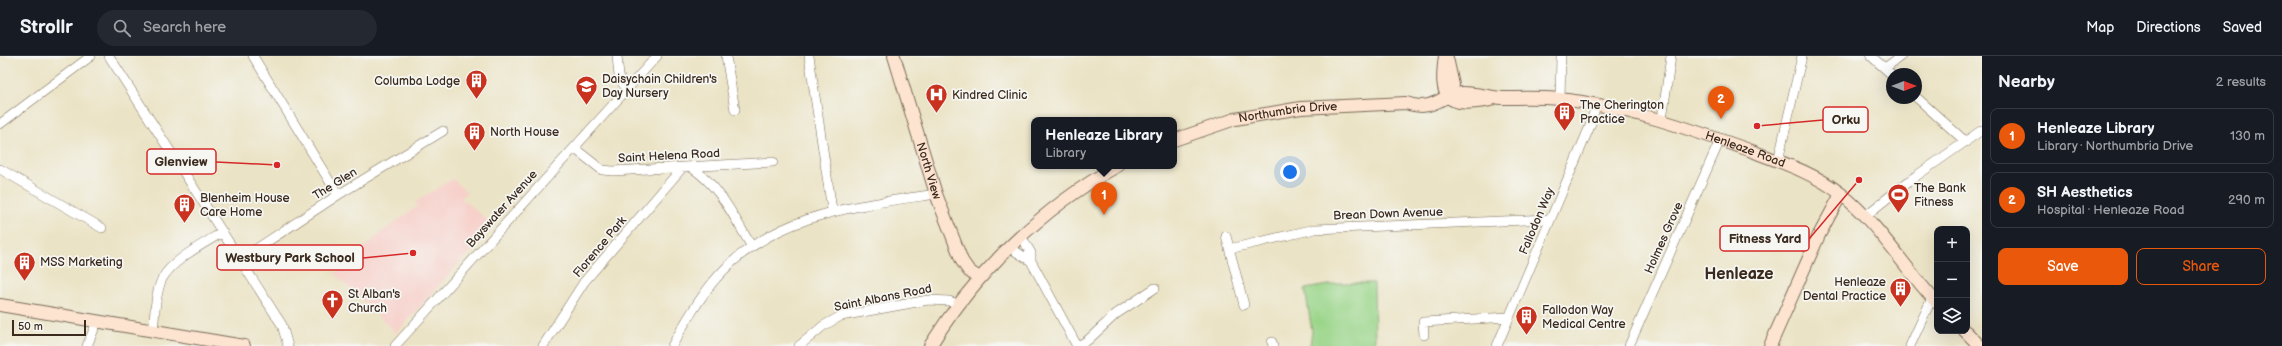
<!DOCTYPE html>
<html lang="en">
<head>
<meta charset="utf-8">
<style>
  :root { --surface:#171b24; --page:#242831; --text:#f1f3f6; --muted:#9ea1a6; --line:#363941; --accent:#ea580c }
  body { margin:0; font-family:"Balsamiq Sans",sans-serif; background:var(--page); color:var(--text) }
  .controls { position:absolute; right:12px; bottom:12px; display:grid; overflow:hidden; border-radius:8px; box-shadow:0 4px 16px #0002 }
  .controls button { width:36px; height:36px; display:grid; place-items:center; padding:0; border:0; border-bottom:1px solid var(--line); background:var(--surface); color:var(--text); font:20px sans-serif }
  .compass { position:absolute; left:1886px; top:12px; width:36px; height:36px; border-radius:50%; background:var(--surface); box-shadow:0 4px 16px #0002; rotate:90deg }
  .scale { position:absolute; left:12px; bottom:10px; width:74px; box-sizing:border-box; padding-left:4px; border:2px solid #3b2a1e; border-top:0; font-size:11px; line-height:14px; white-space:nowrap; color:#3b2a1e; -webkit-text-stroke:3px #f6f6f2; paint-order:stroke }
  .you { position:absolute; left:1290px; top:116px; width:14px; height:14px; margin:-10px; border:3px solid #fff; border-radius:50%; background:#1a73e8; box-shadow:0 0 0 6px #1a73e833 }
  .badge { display:grid; place-items:center; width:26px; height:26px; border-radius:50%; background:var(--accent); color:#fff; font-size:13px; font-weight:700 }
  .pin { position:absolute; translate:-50% -33px; filter:drop-shadow(0 1px 2px #0008) }
  .pin::after { content:''; position:absolute; top:21px; width:14px; height:12px; background:inherit; clip-path:polygon(0 0,100% 0,50% 100%) }
  .popup { position:absolute; left:1031px; top:61px; width:146px; height:52px; box-sizing:border-box; display:grid; place-content:center; border-radius:8px; background:var(--surface); filter:drop-shadow(0 1px 3px #0005); font-size:13px; white-space:nowrap; color:var(--muted) }
  .popup b { font-size:15px; color:var(--text) }
  .popup::after { content:''; position:absolute; left:50%; top:100%; margin-left:-8px; border:8px solid transparent; border-top-color:var(--surface) }
  .list { margin:0; padding:0; list-style:none }
  h2 { display:flex; justify-content:space-between; align-items:center; height:52px; margin:0; padding:0 16px; font-size:17px }
  h2 small { font-size:13px; font-weight:400; color:var(--muted) }
  .list li { display:grid; grid-template-columns:26px 1fr auto; gap:12px; align-items:center; box-sizing:border-box; height:56px; margin:0 8px 8px; padding:0 8px; border:1px solid var(--line); border-radius:8px }
  .list b { display:block; font-size:15px; white-space:nowrap }
  .list p { margin:0; font-size:13px; white-space:nowrap; color:var(--muted) }
  .list em { font-size:13px; font-style:normal; color:var(--muted) }
  .actions { display:flex; gap:8px; padding:12px 16px }
  .actions a { flex:1; padding:9px 0; border:1px solid var(--accent); border-radius:8px; text-align:center; font-size:14px; color:var(--accent) }
  .actions .main { background:var(--accent); color:#fff }
  .icon { flex:none; width:22px; height:22px; fill:none; stroke:currentColor; stroke-width:2; stroke-linecap:round; stroke-linejoin:round }
  .map { position:relative; flex:none; width:1982px; height:290px; overflow:hidden }
  header { display:flex; align-items:center; gap:24px; box-sizing:border-box; height:56px; padding:0 20px; background:var(--surface); border-bottom:1px solid var(--line) }
  header strong { font-size:19px }
  nav { display:flex; gap:22px; margin-inline-start:auto; font-size:14px }
  .search { width:280px; height:36px; background:var(--page); display:flex; align-items:center; gap:10px; box-sizing:border-box; padding:0 14px; border-radius:22px; color:var(--muted); font-size:15px }
  main { display:flex }
  aside { flex:1; background:var(--surface) }
  .map>svg:first-child { display:block }
  .built { fill:#f7d0ca }
  .green { fill:#9ad589; stroke:#6a8054 }
  .lines { fill:none; stroke-linecap:round; stroke-linejoin:round }
  .street-casing { stroke:#796b58; stroke-width:10 }
  .secondary-casing { stroke:#796b58; stroke-width:14 }
  .street { stroke:#fff; stroke-width:9 }
  .secondary { stroke:#fde4d1; stroke-width:12 }
  .labels { text-anchor:middle; dominant-baseline:central; stroke-width:3.5; stroke-linejoin:round; paint-order:stroke }
  .poi-label { font-size:12px; fill:#3b2a1e; stroke:#f6f6f2; text-anchor:start }
  .street-label { font-size:12px; fill:#3b2a1e; stroke:#f6f6f2 }
  .district-label { font-size:16px; font-weight:bold; fill:#3b2a1e; stroke:#f6f6f2 }
  .leader { fill:none; stroke:#d62828; stroke-width:1.5 }
  .callout-dot { fill:#d62828; stroke:#f6f6f2; stroke-width:1.5 }
  .callout { fill:#f6f6f2; stroke:#d62828; stroke-width:1.5 }
  .callout-label { font-size:13px; text-anchor:middle; font-weight:bold; fill:#3b2a1e }
</style>
</head>
<body>
<header>
<strong>Strollr</strong>
<div class="search"><svg class="icon" aria-label="search" viewBox="0 0 24 24"><circle cx="10" cy="10" r="6"/><path d="M15 15l6 6"/></svg>Search here</div>
<nav><a>Map</a><a>Directions</a><a>Saved</a></nav>
</header>
<main>
<div class="map">
<svg width="1982" height="290" viewBox="0 0 1982 290">
  <rect width="100%" height="100%" fill="#f6f6f2"/>
  <filter id="ink" filterUnits="userSpaceOnUse"><feTurbulence type="fractalNoise" baseFrequency=".025" numOctaves="2"/><feDisplacementMap in="SourceGraphic" scale="8" xChannelSelector="R" yChannelSelector="G"/><feConvolveMatrix kernelMatrix="1 2 1 2 8 2 1 2 1" color-interpolation-filters="sRGB"/></filter>
  <filter id="wash" filterUnits="userSpaceOnUse"><feTurbulence type="fractalNoise" baseFrequency=".012" numOctaves="4" result="noise"/><feDisplacementMap in="SourceGraphic" scale="16" xChannelSelector="R" yChannelSelector="G"/><feGaussianBlur stdDeviation="0.9" result="paint"/><feColorMatrix in="noise" values="0 0 0 0 0 0 0 0 0 0 0 0 0 0 0 0 0 1.4 0 .05"/><feComposite in="paint" operator="in"/></filter>
  <g filter="url(#wash)">
    <rect width="100%" height="100%" fill="#ebe3c5"/>
    <!-- built -->
    <path class="built" d="M452,123L467,136L461,142L493,169L396,277L335,218L382,176L418,150L416,146Z"/>
    <!-- green -->
    <path class="green" d="M1340,227H1374L1375,290H1310L1312,275L1305,233Z"/>
  </g>
  <g filter="url(#ink)">
    <g class="lines">
      <defs>
        <path id="street" d="M109,0L282,269L288,290
          M253,0L338,139
          M617,0L619,20L626,33
          M726,0L735,54
          M809,0L832,154
          M1871,0L1892,19
          M1885,12L1901,0
          M1916,41L1966,86
          M1560,43L1561,0
          M1662,63L1671,0
          M0,68L91,0
          M574,92L602,114L613,115L773,106
          M1778,105L1802,0
          M692,112C720,130 735,163 752,191
          M0,113L102,172
          M1865,160L1909,125L1982,74
          M1021,180L1031,197V205L1077,290
          M1226,180L1244,249
          M1010,192L1031,205
          M1229,193L1315,173L1550,163
          M241,203L338,139L443,75
          M153,274C155,258 155,238 162,223C172,204 205,187 223,176
          M1424,279L1423,266L1509,261
          M1272,286L1273,290
          M87,290L97,266
          M395,290L657,0
          M543,290L584,226L682,112
          M672,290C684,268 697,246 713,226C769,158 855,150 936,138
          M799,290L823,270L841,260L928,244L949,245L957,248
          M1078,290L1088,284L1116,258L1155,232
          M1497,290L1590,70L1596,49
          M1629,290L1720,84
          M1910,290L1932,242"/>
        <g id="secondary">
          <path id="s1" d="M894,0L936,138L962,205L969,215L979,222"/>
          <path d="M1445,0C1439,43 1446,52 1490,44"/>
          <path d="M1447,2L1453,29L1448,41"/>
          <path id="s2" d="M1174,84L1235,63L1301,52L1406,47C1434,57 1440,38 1463,37C1476,37 1489,41 1502,42C1521,42 1541,41 1560,43C1625,50 1687,72 1749,94C1780,106 1815,117 1841,138C1879,168 1904,212 1937,247"/>
          <path d="M0,249L244,290"/>
          <path d="M1965,275L1980,290"/>
          <path d="M930,290C976,216 1041,153 1117,110"/>
          <path d="M1770,290L1819,179L1841,138"/>
        </g>
      </defs>
      <!-- street casing -->
      <use href="#street" class="street-casing"/>
      <!-- secondary casing -->
      <use href="#secondary" class="secondary-casing"/>
      <!-- street -->
      <use href="#street" class="street"/>
      <!-- secondary -->
      <use href="#secondary" class="secondary"/>
    </g>
  </g>
  <!-- icons -->
  <defs>
    <symbol id="building-pin" viewBox="-11 -11 22 30"><path d="M0 17L-7.5 6A9.5 9.5 0 1 1 7.5 6Z" fill="#c8321e" stroke="#f6f6f2"/><path d="M-4-6H4V6H1V3H-1V6H-4ZM-2.5-4.3h1.7v1.8h-1.7ZM.8-4.3h1.7v1.8H.8ZM-2.5-1h1.7V.8h-1.7ZM.8-1h1.7V.8H.8Z" fill="#fff"/></symbol>
    <symbol id="school-pin" viewBox="-11 -11 22 30"><path d="M0 17L-7.5 6A9.5 9.5 0 1 1 7.5 6Z" fill="#c8321e" stroke="#f6f6f2"/><path d="M0-5L7-2L0 1L-7-2ZM-4 1L0 2.5L4 1V4Q0 6-4 4Z" fill="#fff"/></symbol>
    <symbol id="hospital-pin" viewBox="-11 -11 22 30"><path d="M0 17L-7.5 6A9.5 9.5 0 1 1 7.5 6Z" fill="#c8321e" stroke="#f6f6f2"/><path d="M-5-5h3v3.5h4V-5h3V5h-3V1.5h-4V5h-3Z" fill="#fff"/></symbol>
    <symbol id="stadium-pin" viewBox="-11 -11 22 30"><path d="M0 17L-7.5 6A9.5 9.5 0 1 1 7.5 6Z" fill="#c8321e" stroke="#f6f6f2"/><path d="M0-5a6.5 5 0 1 0 0 10a6.5 5 0 1 0 0-10ZM-3.5-1.8h7v3.6h-7Z" fill="#fff"/></symbol>
    <symbol id="church-pin" viewBox="-11 -11 22 30"><path d="M0 17L-7.5 6A9.5 9.5 0 1 1 7.5 6Z" fill="#c8321e" stroke="#f6f6f2"/><path d="M-1.2-6h2.4v3.5h3.3v2.4h-3.3V6h-2.4V-.1h-3.3v-2.4h3.3Z" fill="#fff"/></symbol>
  </defs>
  <g fill-rule="evenodd">
    <use href="#building-pin" x="464" y="12" width="25" height="34"/>
    <use href="#school-pin" x="574" y="18" width="25" height="34"/>
    <use href="#hospital-pin" x="924" y="26" width="25" height="34"/>
    <use href="#building-pin" x="1552" y="44" width="25" height="34"/>
    <use href="#building-pin" x="462" y="64" width="25" height="34"/>
    <use href="#stadium-pin" x="1886" y="126" width="25" height="34"/>
    <use href="#building-pin" x="172" y="136" width="25" height="34"/>
    <use href="#building-pin" x="12" y="194" width="25" height="34"/>
    <use href="#building-pin" x="1888" y="220" width="25" height="34"/>
    <use href="#church-pin" x="320" y="232" width="25" height="34"/>
    <use href="#building-pin" x="1514" y="248" width="25" height="34"/>
  </g>
  <g class="labels">
    <!-- poi labels -->
    <g class="poi-label">
      <text x="602" y="23">Daisychain Children's<tspan x="602" dy="14">Day Nursery</tspan></text>
      <text x="460" y="25" text-anchor="end">Columba Lodge</text>
      <text x="952" y="39">Kindred Clinic</text>
      <text x="1580" y="49">The Cherington<tspan x="1580" dy="14">Practice</tspan></text>
      <text x="490" y="76">North House</text>
      <text x="1914" y="132">The Bank<tspan x="1914" dy="14">Fitness</tspan></text>
      <text x="200" y="142">Blenheim House<tspan x="200" dy="14">Care Home</tspan></text>
      <text x="40" y="206">MSS Marketing</text>
      <text x="1886" y="226" text-anchor="end">Henleaze<tspan x="1886" dy="14">Dental Practice</tspan></text>
      <text x="348" y="238">St Alban's<tspan x="348" dy="14">Church</tspan></text>
      <text x="1542" y="254">Fallodon Way<tspan x="1542" dy="14">Medical Centre</tspan></text>
    </g>
    <!-- street labels -->
    <g class="street-label">
      <text stroke="none"><textPath href="#s2" startOffset="118">Northumbria Drive</textPath></text>
      <text stroke="none"><textPath href="#s2" startOffset="586">Henleaze Road</textPath></text>
      <text transform="translate(669 100) rotate(-3)">Saint Helena Road</text>
      <text stroke="none"><textPath href="#s1" startOffset="120">North View</textPath></text>
      <text transform="translate(335 128) rotate(-32)">The Glen</text>
      <text transform="translate(502 153) rotate(-48)">Bayswater Avenue</text>
      <text transform="translate(1388 158) rotate(-2)">Brean Down Avenue</text>
      <text transform="translate(1537 165) rotate(-67)">Fallodon Way</text>
      <text transform="translate(1664 182) rotate(-66)">Holmes Grove</text>
      <text transform="translate(600 191) rotate(-50)">Florence Park</text>
      <text transform="translate(883 242) rotate(-11)">Saint Albans Road</text>
    </g>
    <!-- district labels -->
    <g class="district-label">
      <text x="1739" y="218">Henleaze</text>
    </g>
  </g>
  <!-- callouts -->
  <path class="leader" d="M1757 70L1823 64M277 109L216 106M1859 124L1809 183M413 197L363 202"/>
  <g class="callout-dot">
    <circle cx="1757" cy="70" r="4"/>
    <circle cx="277" cy="109" r="4"/>
    <circle cx="1859" cy="124" r="4"/>
    <circle cx="413" cy="197" r="4"/>
  </g>
  <g class="callout">
    <rect x="1823" y="51" width="45" height="25" rx="4"/>
    <rect x="147" y="93" width="69" height="25" rx="4"/>
    <rect x="1720" y="170" width="89" height="25" rx="4"/>
    <rect x="217" y="189" width="146" height="25" rx="4"/>
  </g>
  <g class="callout-label">
    <text x="1846" y="68">Orku</text>
    <text x="181" y="110">Glenview</text>
    <text x="1765" y="187">Fitness Yard</text>
    <text x="290" y="206">Westbury Park School</text>
  </g>
</svg>
<div class="controls">
<button>+</button>
<button>−</button>
<button><svg class="icon" aria-label="layers" viewBox="0 0 24 24"><path d="M12 4l9 5-9 5-9-5zM3 14l9 5 9-5"/></svg></button>
</div>
<svg class="compass" viewBox="-18 -18 36 36"><path d="M0-13l5 13h-10z" fill="#e53935"/><path d="M0 13l5-13h-10z" fill="#9ea1a6"/></svg>
<div class="scale">50 m</div>
<div class="you"></div>
<div class="pin badge" style="left:1104px;top:159px">1</div>
<div class="popup"><b>Henleaze Library</b>Library</div>
<div class="pin badge" style="left:1721px;top:63px">2</div>
</div>
<aside>
<h2>Nearby<small>2 results</small></h2>
<ul class="list">
<li><span class="badge">1</span><div><b>Henleaze Library</b><p>Library · Northumbria Drive</p></div><em>130 m</em></li>
<li><span class="badge">2</span><div><b>SH Aesthetics</b><p>Hospital · Henleaze Road</p></div><em>290 m</em></li>
</ul>
<div class="actions"><a class="main">Save</a><a>Share</a></div>
</aside>
</main>
</body>
</html>
